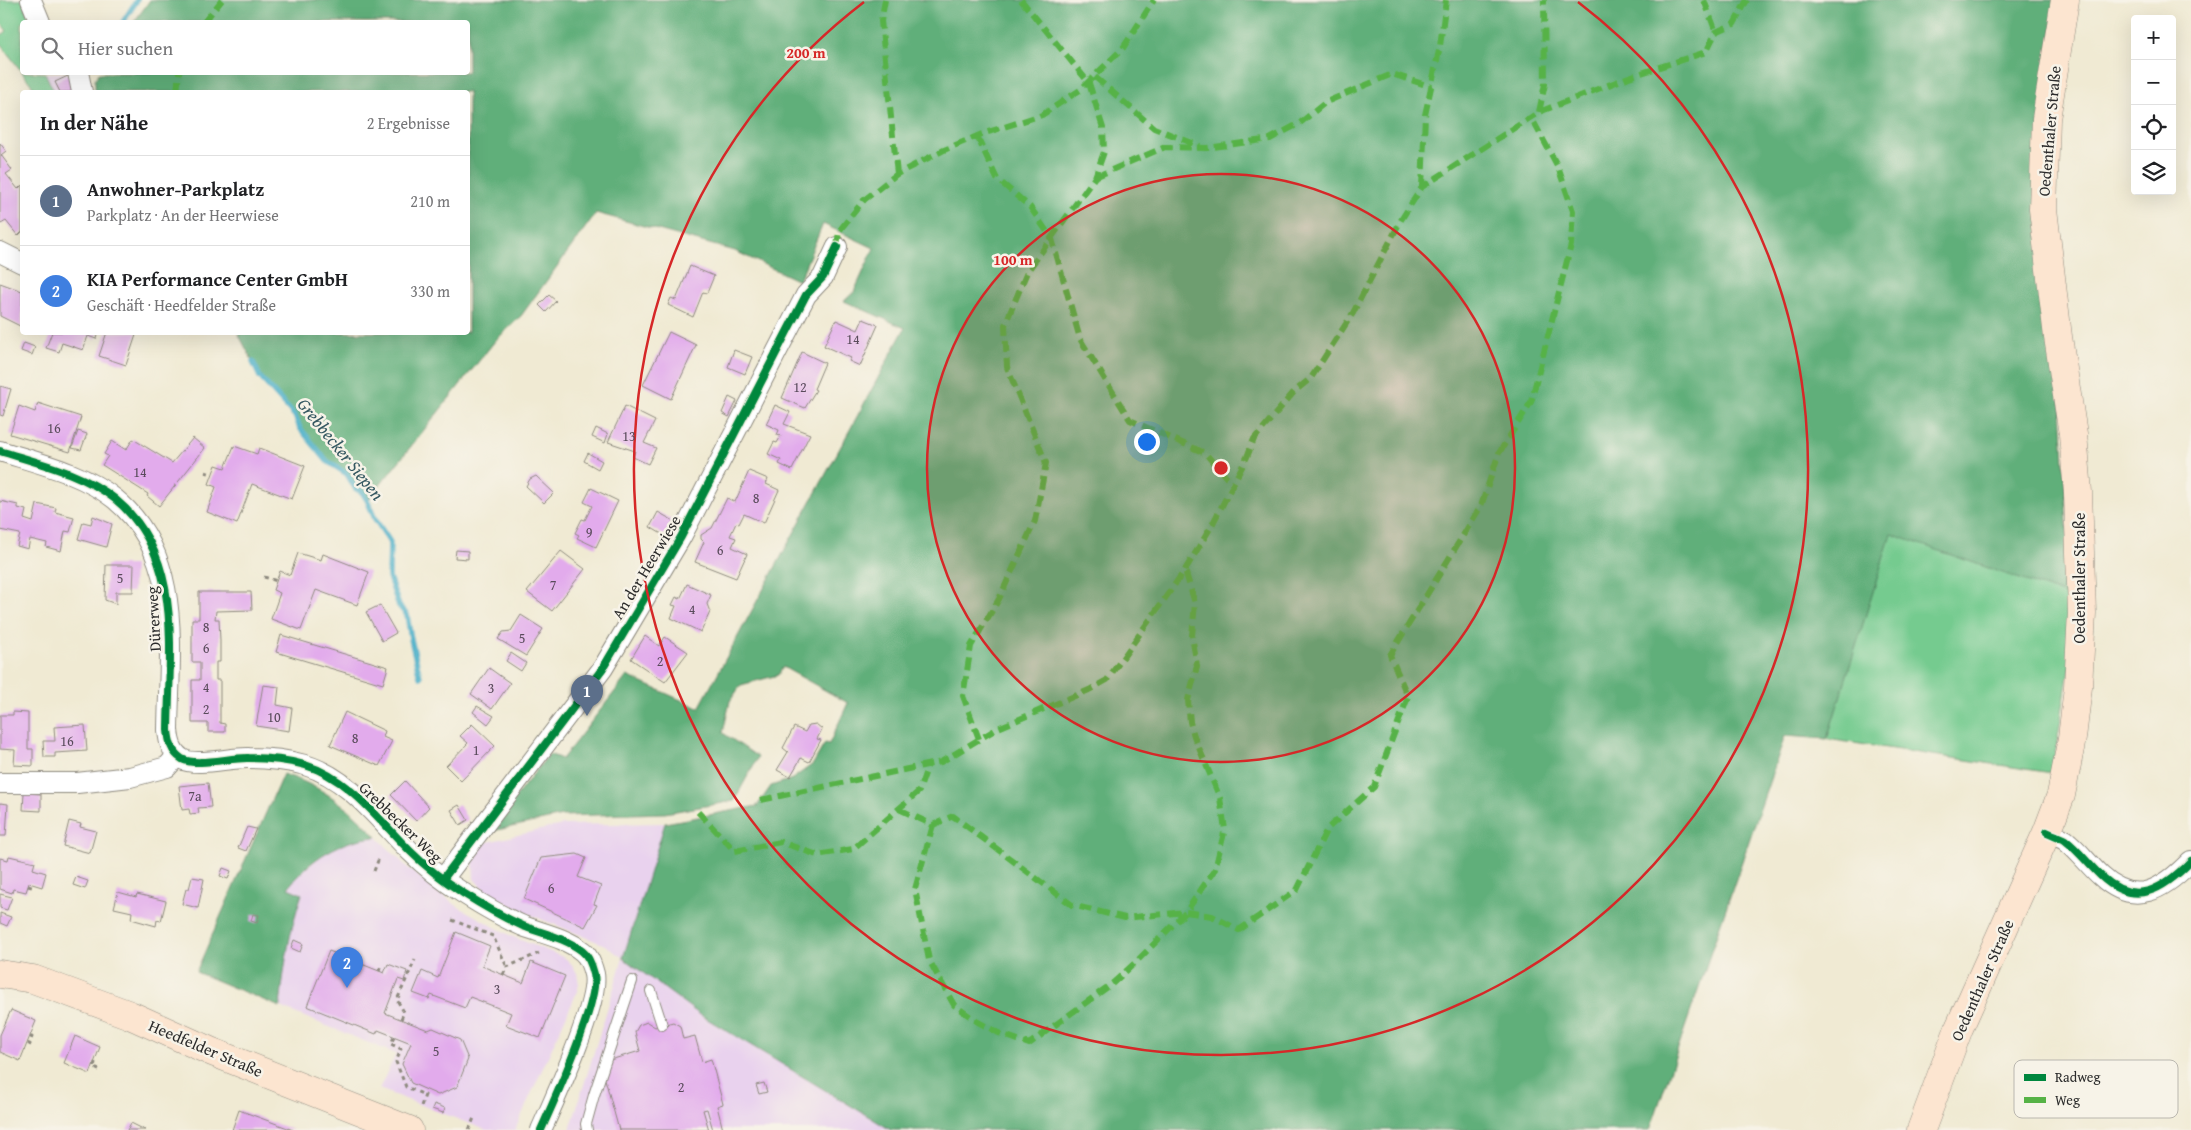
<!DOCTYPE html>
<html lang="de">
<head>
<meta charset="utf-8">
<style>
  :root { --surface:#fff; --page:#f2f2f2; --text:#202124; --muted:#757577; --line:#e0e0e0; --accent:#b45309 }
  body { margin:0; font-family:"Gentium Book Plus",serif; background:var(--page); color:var(--text) }
  .controls { position:absolute; right:15px; top:15px; display:grid; overflow:hidden; border-radius:5px; box-shadow:0 5px 20px #0002 }
  .controls button { width:45px; height:45px; display:grid; place-items:center; padding:0; border:0; border-bottom:1px solid var(--line); background:var(--surface); color:var(--text); font:25px sans-serif }
  .you { position:absolute; left:1146px; top:441px; width:18px; height:18px; margin:-12px; border:4px solid #fff; border-radius:50%; background:#1a73e8; box-shadow:0 0 0 8px #1a73e833 }
  .badge { display:grid; place-items:center; width:32px; height:32px; border-radius:50%; background:var(--accent); color:#fff; font-size:16px; font-weight:700 }
  .pin { position:absolute; translate:-50% -41px; filter:drop-shadow(0 1px 2px #0008) }
  .pin::after { content:''; position:absolute; top:26px; width:18px; height:15px; background:inherit; clip-path:polygon(0 0,100% 0,50% 100%) }
  .list { margin:0; padding:0; list-style:none }
  h2 { display:flex; justify-content:space-between; align-items:center; height:65px; margin:0; padding:0 20px; font-size:21px }
  h2 small { font-size:16px; font-weight:400; color:var(--muted) }
  .list li { display:grid; grid-template-columns:32px 1fr auto; gap:15px; align-items:center; box-sizing:border-box; height:90px; padding:0 20px; border-top:1px solid var(--line) }
  .list b { display:block; font-size:19px; white-space:nowrap }
  .list p { margin:0; font-size:16px; white-space:nowrap; color:var(--muted) }
  .list em { font-size:16px; font-style:normal; color:var(--muted) }
  .icon { flex:none; width:28px; height:28px; fill:none; stroke:currentColor; stroke-width:2; stroke-linecap:round; stroke-linejoin:round }
  .map { position:relative; flex:none; width:2191px; height:1130px; overflow:hidden }
  .search { position:absolute; background:var(--surface); box-shadow:0 5px 20px #0002; left:20px; top:20px; width:450px; height:55px; display:flex; align-items:center; gap:12px; box-sizing:border-box; padding:0 18px; border-radius:5px; color:var(--muted); font-size:19px }
  .panel { position:absolute; background:var(--surface); box-shadow:0 5px 20px #0002; left:20px; top:90px; width:450px; height:245px; border-radius:5px }
  .map>svg:first-child { display:block }
  .built { fill:#e9d2ee }
  .green { fill:#75cb8f; stroke:#507b5d }
  .forest { fill:#60af7a; stroke:#466d52 }
  .lines { fill:none; stroke-linecap:round; stroke-linejoin:round }
  .stream { stroke:#49afc8; stroke-width:5.5 }
  .building { fill:#e2abec }
  .lane-casing { stroke:#8e8a7f; stroke-width:12 }
  .street-casing { stroke:#8e8a7f; stroke-width:22 }
  .secondary-casing { stroke:#8e8a7f; stroke-width:29 }
  .path { stroke:#8e8a7f; stroke-width:3; stroke-dasharray:4 4; stroke-linecap:butt }
  .lane { stroke:#fff; stroke-width:10 }
  .street { stroke:#fff; stroke-width:20 }
  .secondary { stroke:#fce5d0; stroke-width:28 }
  .quiet { stroke:#56b246; stroke-width:6; stroke-dasharray:12 6; stroke-linecap:butt }
  .cycleway-casing { stroke:#f7f3e8; stroke-width:11 }
  .cycleway { stroke:#00873e; stroke-width:8 }
  .ring { fill:none; stroke:#d62828; stroke-width:2.5 }
  .labels { text-anchor:middle; dominant-baseline:central; stroke-width:5; stroke-linejoin:round; paint-order:stroke }
  .number-label { font-size:14px; fill:#594b5b }
  .street-label { font-size:16px; fill:#2b2b2b; stroke:#f7f3e8 }
  .water-label { font-size:18px; font-style:italic; fill:#365962; stroke:#f7f3e8 }
  .key { fill:#f7f3e8; stroke:#bab7af; stroke-width:1 }
  .key-label { font-size:14px; fill:#2b2b2b }
  .centre { fill:#d62828; stroke:#f7f3e8; stroke-width:2.5 }
  .ring-label { font-size:15px; text-anchor:middle; font-weight:bold; fill:#d62828; stroke:#f7f3e8; stroke-width:5; stroke-linejoin:round; paint-order:stroke }
</style>
</head>
<body>
<div class="map">
<svg width="2191" height="1130" viewBox="0 0 2191 1130">
  <rect width="100%" height="100%" fill="#f7f3e8"/>
  <filter id="ink" filterUnits="userSpaceOnUse"><feTurbulence type="fractalNoise" baseFrequency=".02" numOctaves="2"/><feDisplacementMap in="SourceGraphic" scale="10" xChannelSelector="R" yChannelSelector="G"/><feConvolveMatrix kernelMatrix="1 2 1 2 8 2 1 2 1" color-interpolation-filters="sRGB"/></filter>
  <filter id="wash" filterUnits="userSpaceOnUse"><feTurbulence type="fractalNoise" baseFrequency=".0096" numOctaves="4" result="noise"/><feDisplacementMap in="SourceGraphic" scale="20" xChannelSelector="R" yChannelSelector="G"/><feGaussianBlur stdDeviation="1.12" result="paint"/><feColorMatrix in="noise" values="0 0 0 0 0 0 0 0 0 0 0 0 0 0 0 0 0 1.4 0 .05"/><feComposite in="paint" operator="in"/></filter>
  <g filter="url(#wash)">
    <rect width="100%" height="100%" fill="#f0ead3"/>
    <!-- built -->
    <path class="built" d="M45,73H68L77,92H54Z
      M665,823L623,958L699,1014L891,1130H570L623,958L605,945L521,911L485,891L474,879L473,860L483,843L562,825Z
      M377,837L408,868L457,906L511,936L563,957L569,961L577,973L579,984L577,992L515,1130H486L379,1089L396,1054L280,1007L286,953L293,920L302,894L288,888L298,875L326,852L358,838Z"/>
    <!-- green -->
    <path class="green" d="M0,0H23L30,22H22V72L45,73L54,92H37L0,43V36L7,31L0,22Z
      M1891,533L2063,594L2071,599L2070,664L2052,773L1827,739Z"/>
    <!-- forest -->
    <path class="forest" d="M150,0H2058L2044,75L2071,599L2063,594L1891,534L1827,739L1785,736L1650,1130H891L699,1014L623,958L665,823L757,806L771,786L792,779L813,764L825,743L829,744L848,703L783,667L778,675L741,685L730,701L723,733L758,757L734,801L665,813L562,816L488,832L549,754L562,759L627,676L699,708L905,328L844,301L854,292L874,248L823,224L799,281L735,251L596,213L521,316L495,341L369,499L363,491L356,488L348,473L328,461L301,427L297,415L268,385L253,362L238,333L468,332V92H95V79L99,73L468,72V22H134Z
      M283,774C322,786 349,807 377,837C341,839 309,859 288,888L302,894C289,931 284,968 280,1007L196,972Z"/>
    <g class="lines">
      <!-- stream -->
      <path class="stream" d="M123,22L137,0
        M253,362L260,377L295,416L300,428L327,461L347,474L355,488L362,492L367,500L375,519L390,542L389,577L399,606L407,615L411,639L420,677"/>
    </g>
    <g id="blocks">
      <!-- building -->
      <path class="building" d="M70,75L77,90L71,92H60L55,82Z
        M0,143L6,151L1,155L12,170L6,174L18,189L22,185V232L18,236L6,221L1,224L0,223Z
        M690,266L714,276L707,293L703,292L693,317L668,305L671,298L676,300Z
        M0,283L22,291V327L0,316Z
        M549,295L556,301L546,312L539,305Z
        M863,319L878,325L860,366L849,361L851,358L824,346L836,320L858,330Z
        M52,332H98L96,339L88,336L83,350L62,343L59,352L46,348Z
        M107,332H137L126,365L99,356Z
        M669,332L696,345L671,399L643,385Z
        M24,343L35,347L32,355L21,351Z
        M734,350L752,357L745,374L728,367Z
        M802,352L825,363L814,389L816,390L805,408L782,398Z
        M0,386L11,389L3,416L0,415Z
        M729,397L737,401L729,417L722,413Z
        M38,403L81,417L70,452L10,434L19,406L35,412Z
        M775,405L790,412L784,424L810,434L792,470L779,464L781,460L768,454L774,442L777,443L781,436L777,435L779,430L766,424Z
        M625,406L655,421L644,443L656,448L648,464L633,457L635,451L608,442Z
        M596,428L608,434L605,443L592,437Z
        M78,431L87,434L81,450L72,448Z
        M193,438L205,448L159,506L147,496L148,494L102,465L108,456L104,454L112,441L126,450L133,439L172,463Z
        M234,446L257,454L259,448L305,466L292,499L252,484L237,524L207,512L216,487L209,484L216,465L225,468Z
        M588,453L602,461L598,469L584,461Z
        M749,471L768,479L766,484L779,490L764,523L744,514L739,524L736,523L730,536L736,538L732,547L747,554L736,578L695,562L704,542L701,539V535L712,528L727,498L735,502Z
        M536,476L554,493L544,503L526,486L530,479Z
        M591,488L618,501L596,547L577,538L579,535L575,533L582,519L585,520L592,506L584,502Z
        M0,501L18,505V508L26,510L24,519L33,522L37,504L56,508L55,512L74,517L70,532L65,531L61,551L46,547L47,543L30,539L28,549L17,546L20,534L0,530Z
        M658,512L674,521L665,536L650,527Z
        M93,516L112,524L106,547L78,539L83,522L91,524Z
        M456,550L468,551V559L455,558Z
        M561,551L585,569L552,611L527,592Z
        M298,553L321,560L323,554L369,572L357,605L316,590L301,630L271,619L280,593L273,590L280,571L290,575Z
        M106,565H134L133,592H116V604L105,600Z
        M687,584L711,595L707,604L710,612L701,632L671,618L676,606L672,605L676,597L680,599Z
        M199,592H251L252,610L216,611L215,619H219L220,640V662H216V680H220V723L225,724V732H208V723H192V680H200V662H192V619H199Z
        M380,605L396,633L382,641L366,612Z
        M521,615L543,629L526,656L498,639L503,632L511,631Z
        M281,635L388,667L383,684L276,652Z
        M645,636L659,646L665,637L688,652L665,682L631,659Z
        M511,653L526,663L521,671L506,661Z
        M489,668L510,683L492,709L471,694Z
        M263,685L279,687L277,705L292,708L289,731L256,726Z
        M477,706L494,716L488,724L473,712Z
        M13,712L28,713V749H33V766L14,765L15,750L0,749V715H13Z
        M345,712L385,731L383,737L392,741L379,766L330,745Z
        M472,724L495,746L461,781L446,766L468,743L460,736Z
        M816,724L822,729L817,739L821,740L809,762L801,758L790,777L777,770L788,752L783,748L794,727L805,732L809,725Z
        M85,725L87,751L55,753V757H44L43,741H55L54,727Z
        M405,781L429,807L416,821L391,795Z
        M208,783L211,807L198,808L199,813L190,814L189,809L182,810L179,786Z
        M24,793L41,794V811L23,810Z
        M0,803L8,804L6,836H0Z
        M459,805L468,820L460,825L451,810Z
        M69,821L81,824L80,827L96,831L90,853L63,846Z
        M247,827L256,829L246,851L238,848Z
        M577,854L586,858L578,877L601,886L594,904L597,905L585,927L524,899L541,858Z
        M9,856L35,862L33,869L46,873L42,887L29,883L26,892L13,889L12,893L0,889V858L8,860Z
        M223,868L231,871L228,879L220,876Z
        M76,877L88,881L85,889L73,885Z
        M192,877L204,879L198,908L182,904L186,889H189Z
        M118,892L136,897L137,894L166,901L161,921L157,920L156,926L131,919L132,912L114,908Z
        M0,894L12,897L7,910L0,908Z
        M0,913L11,917L7,926L0,923Z
        M253,914L259,915L257,923L251,921Z
        M456,932L490,946L482,966L523,983L531,962L565,976L540,1038L506,1025L511,1013L470,997L465,1008L431,995L429,999L413,993L422,971L438,978Z
        M294,940L303,944L300,952L291,948Z
        M329,951L384,973L388,964L407,971L404,981L398,979L385,1013L428,1030L433,1028L460,1040L468,1059L457,1087L438,1095L411,1083L402,1064L411,1043L378,1030L376,1034L307,1006Z
        M11,1010L36,1021L20,1061L0,1052V1035Z
        M647,1022L655,1027L673,1022L680,1026L683,1039L695,1036L702,1062L711,1059L723,1104L717,1106L723,1130H713L707,1109L703,1110L709,1130H619L605,1079L610,1060L640,1051L635,1032L639,1025Z
        M75,1036L100,1047L90,1074L64,1063Z
        M764,1083L767,1092L759,1094L756,1085Z
        M434,1104L445,1108L443,1113L432,1109Z
        M239,1110L293,1130H232Z
        M131,1123L145,1130H127Z"/>
    </g>
  </g>
  <g filter="url(#ink)">
    <use href="#blocks" fill-opacity="0" stroke="#8e8a7f" stroke-width="1"/>
    <g class="lines">
      <defs>
        <path id="lane" d="M651,991L662,1025
          M587,1130L586,1124L594,1095L632,981"/>
        <path id="street" d="M31,0L40,22
          M78,72L82,92
          M0,252L22,263
          M0,451C38,463 83,473 115,499C184,556 169,650 168,730C169,741 171,752 182,759C196,767 232,757 249,758C268,758 287,760 305,765C349,778 379,820 410,851C426,867 444,881 463,893C482,905 502,917 523,926C541,933 566,938 582,951C589,956 592,966 594,974C600,1001 554,1101 541,1130
          M0,783H77L130,777L167,767L177,756
          M2047,832C2053,835 2060,837 2065,840C2078,850 2089,865 2101,876C2135,908 2164,889 2191,861
          M443,879L603,668L681,537L806,295L823,277L837,247"/>
        <path id="secondary" d="M0,974L33,979L130,1015L210,1051L409,1130
          M1921,1130L1959,1028L2047,832L2061,795L2072,738L2078,687L2082,613L2078,492L2073,434L2058,337L2043,209L2046,119L2065,0"/>
      </defs>
      <!-- lane casing -->
      <use href="#lane" class="lane-casing"/>
      <!-- street casing -->
      <use href="#street" class="street-casing"/>
      <!-- secondary casing -->
      <use href="#secondary" class="secondary-casing"/>
      <!-- path -->
      <path class="path" d="M205,472L212,474
        M264,577L277,581
        M374,871L379,858
        M28,886L35,888
        M452,920L493,936L507,967
        M379,971L381,966
        M503,975L507,967L539,953
        M401,1019L404,1012L397,1000L415,960
        M30,1037H32L29,1044L33,1046
        M394,1037L391,1044L401,1049L396,1062L406,1087L425,1095L420,1109
        M95,1062L94,1068L99,1070
        M469,1130L474,1118"/>
      <!-- lane -->
      <use href="#lane" class="lane"/>
      <!-- street -->
      <use href="#street" class="street"/>
      <!-- secondary -->
      <use href="#secondary" class="secondary"/>
      <!-- quiet -->
      <path class="quiet" d="M885,0L881,21L897,174
        M1704,0L1716,32
        M204,22L222,0
        M1095,77L1154,128L1200,146
        M177,92L179,72
        M1539,112L1545,84L1544,0
        M977,136L997,179L1030,207L1052,239L1080,339L1130,420L1205,453L1233,485
        M1095,177L1165,147L1207,148L1270,139L1300,123L1326,102L1392,74L1432,87
        M1422,187L1425,115L1440,46L1446,0
        M837,247L839,231L864,200L897,174L944,150L982,134L1042,115L1080,90L1123,48L1154,0
        M979,739L963,696L971,646L999,599L1035,521L1046,463L1007,367L1005,325L1027,272L1095,177L1104,152L1103,128L1089,83L1021,0
        M761,800L941,762L998,728L1089,690L1107,680L1185,570L1211,527L1247,457L1254,439L1294,392L1311,378L1353,313L1401,220L1422,187L1539,112L1629,77L1706,52L1716,32L1734,24L1747,0
        M899,809L933,825L953,816L1072,905L1125,918L1186,912L1212,916L1239,930L1297,890L1327,829L1374,787L1408,697L1390,655L1481,506L1499,453L1531,402L1571,245L1573,211L1558,167L1531,117
        M698,812L735,851L781,842L817,855L853,849L919,791L928,765
        M933,825L915,889L929,960L954,1005L978,1022L999,1033L1029,1044L1113,983L1136,962L1186,912L1215,869L1225,829L1220,798L1194,736L1190,722L1188,700L1197,666L1192,636L1195,603L1185,570"/>
      <defs>
        <path id="cycleway" d="M0,451C38,463 83,473 115,499C184,556 169,650 168,730C169,741 171,752 182,759C196,767 232,757 249,758C268,758 287,760 305,765C349,778 379,820 410,851C426,867 444,881 463,893C482,905 502,917 523,926C541,933 566,938 582,951C589,956 592,966 594,974C600,1001 554,1101 541,1130
          M2047,832C2053,835 2060,837 2065,840C2078,850 2089,865 2101,876C2135,908 2164,889 2191,861
          M443,879L603,668L681,537L806,295L823,277L837,247"/>
      </defs>
      <!-- cycleway casing -->
      <use href="#cycleway" class="cycleway-casing"/>
      <!-- cycleway -->
      <use href="#cycleway" class="cycleway"/>
    </g>
  </g>
  <!-- distance rings -->
  <circle cx="1221" cy="468" r="294" fill="#d62828" fill-opacity=".12"/>
  <g class="ring">
    <circle cx="1221" cy="468" r="294"/>
    <path d="M1578 2A587 587 0 1 1 864 2"/>
  </g>
  <g class="labels">
    <!-- number labels -->
    <g class="number-label">
      <text x="853" y="339">14</text>
      <text x="800" y="387">12</text>
      <text x="54" y="428">16</text>
      <text x="629" y="436">13</text>
      <text x="140" y="472">14</text>
      <text x="756" y="498">8</text>
      <text x="589" y="532">9</text>
      <text x="720" y="550">6</text>
      <text x="120" y="578">5</text>
      <text x="553" y="585">7</text>
      <text x="692" y="609">4</text>
      <text x="206" y="627">8</text>
      <text x="522" y="638">5</text>
      <text x="206" y="648">6</text>
      <text x="660" y="661">2</text>
      <text x="206" y="687">4</text>
      <text x="491" y="688">3</text>
      <text x="206" y="709">2</text>
      <text x="274" y="717">10</text>
      <text x="355" y="738">8</text>
      <text x="67" y="741">16</text>
      <text x="476" y="750">1</text>
      <text x="195" y="796">7a</text>
      <text x="551" y="888">6</text>
      <text x="497" y="989">3</text>
      <text x="436" y="1051">5</text>
      <text x="681" y="1087">2</text>
    </g>
    <!-- street labels -->
    <g class="street-label">
      <text transform="translate(2049 131) rotate(-85)">Oedenthaler Straße</text>
      <text transform="translate(646 567) rotate(-59)">An der Heerwiese</text>
      <text transform="translate(2079 578) rotate(-90)">Oedenthaler Straße</text>
      <text transform="translate(153 619) rotate(-93)">Dürerweg</text>
      <text transform="translate(401 822) rotate(44)">Grebbecker Weg</text>
      <text transform="translate(1982 980) rotate(-66)">Oedenthaler Straße</text>
      <text transform="translate(206 1048) rotate(23)">Heedfelder Straße</text>
    </g>
    <!-- water labels -->
    <g class="water-label">
      <text transform="translate(341 449) rotate(51)">Grebbecker Siepen</text>
    </g>
  </g>
  <!-- legend -->
  <rect x="2014" y="1060" width="164" height="58" rx="8" class="key"/>
  <rect x="2024" y="1074" width="22" height="7" fill="#00873e"/>
  <rect x="2024" y="1097" width="22" height="6" fill="#56b246"/>
  <g class="key-label">
    <text x="2055" y="1082">Radweg</text>
    <text x="2055" y="1105">Weg</text>
  </g>
  <circle cx="1221" cy="468" r="8" class="centre"/>
  <g class="ring-label">
    <text x="806" y="58">200 m</text>
    <text x="1013" y="265">100 m</text>
  </g>
</svg>
<div class="controls">
<button>+</button>
<button>−</button>
<button><svg class="icon" aria-label="locate" viewBox="0 0 24 24"><circle cx="12" cy="12" r="6"/><path d="M12 2v4M12 18v4M2 12h4M18 12h4"/></svg></button>
<button><svg class="icon" aria-label="layers" viewBox="0 0 24 24"><path d="M12 4l9 5-9 5-9-5zM3 14l9 5 9-5"/></svg></button>
</div>
<div class="you"></div>
<div class="pin badge" style="left:587px;top:716px;background:#5c6f8a">1</div>
<div class="pin badge" style="left:347px;top:988px;background:#3f7fe0">2</div>
<div class="search"><svg class="icon" aria-label="search" viewBox="0 0 24 24"><circle cx="10" cy="10" r="6"/><path d="M15 15l6 6"/></svg>Hier suchen</div>
<section class="panel">
<h2>In der Nähe<small>2 Ergebnisse</small></h2>
<ul class="list">
<li><span class="badge" style="background:#5c6f8a">1</span><div><b>Anwohner-Parkplatz</b><p>Parkplatz · An der Heerwiese</p></div><em>210 m</em></li>
<li><span class="badge" style="background:#3f7fe0">2</span><div><b>KIA Performance Center GmbH</b><p>Geschäft · Heedfelder Straße</p></div><em>330 m</em></li>
</ul>
</section>
</div>
</body>
</html>
